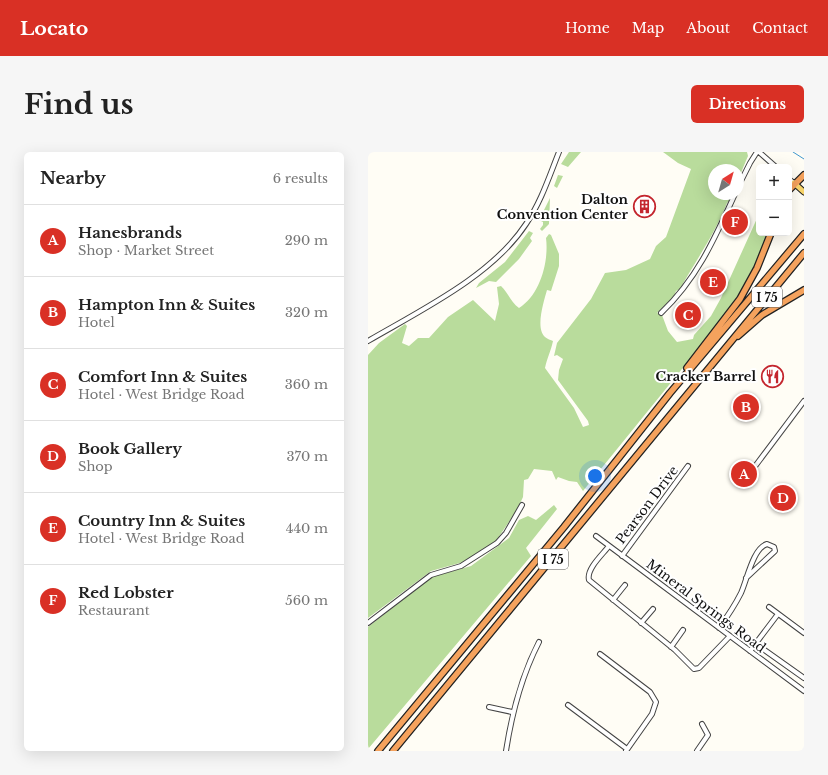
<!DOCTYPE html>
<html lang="en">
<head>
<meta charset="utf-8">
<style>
  :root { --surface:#fff; --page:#f6f6f6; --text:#222; --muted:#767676; --line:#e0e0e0; --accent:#d93025 }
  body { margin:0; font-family:"Libre Baskerville",serif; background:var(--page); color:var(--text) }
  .controls { position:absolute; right:12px; top:12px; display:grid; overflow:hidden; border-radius:6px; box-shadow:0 4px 16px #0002 }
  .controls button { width:36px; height:36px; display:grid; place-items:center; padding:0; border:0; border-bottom:1px solid var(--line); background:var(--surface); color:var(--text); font:20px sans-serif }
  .compass { position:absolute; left:340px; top:12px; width:36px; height:36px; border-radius:50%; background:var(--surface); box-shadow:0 4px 16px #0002; rotate:37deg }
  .you { position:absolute; left:227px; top:324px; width:14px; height:14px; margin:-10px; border:3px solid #fff; border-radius:50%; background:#1a73e8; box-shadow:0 0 0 6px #1a73e833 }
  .badge { display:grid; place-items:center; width:26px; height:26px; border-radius:50%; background:var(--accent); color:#fff; font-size:13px; font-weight:700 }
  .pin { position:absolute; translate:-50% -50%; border:2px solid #fff; box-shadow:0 1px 4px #0006 }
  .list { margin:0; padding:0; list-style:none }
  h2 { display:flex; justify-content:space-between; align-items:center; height:52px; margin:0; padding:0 16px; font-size:17px }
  h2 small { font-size:13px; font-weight:400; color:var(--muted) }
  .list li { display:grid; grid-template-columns:26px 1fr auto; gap:12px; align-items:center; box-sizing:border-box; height:72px; padding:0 16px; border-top:1px solid var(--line) }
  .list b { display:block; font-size:15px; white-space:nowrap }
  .list p { margin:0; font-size:13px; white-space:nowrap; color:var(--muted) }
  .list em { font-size:13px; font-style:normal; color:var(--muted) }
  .map { position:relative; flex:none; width:436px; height:599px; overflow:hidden; border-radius:6px }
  header { display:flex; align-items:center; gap:24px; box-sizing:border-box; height:56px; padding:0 20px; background:var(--accent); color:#fff }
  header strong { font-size:19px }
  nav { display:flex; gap:22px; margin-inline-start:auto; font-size:14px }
  .intro { display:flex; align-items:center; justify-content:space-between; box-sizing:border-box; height:96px; padding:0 24px }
  h1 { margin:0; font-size:28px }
  .button { padding:10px 18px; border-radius:6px; background:var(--accent); color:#fff; font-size:14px; font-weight:700 }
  main { display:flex; gap:24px; padding:0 24px }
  aside { flex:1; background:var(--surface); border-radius:6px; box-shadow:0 4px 16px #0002 }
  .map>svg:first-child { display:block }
  .forest { fill:#b9dc9c }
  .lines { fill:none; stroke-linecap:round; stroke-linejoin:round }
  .stream { stroke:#3f96cf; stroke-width:1 }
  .minor-casing { stroke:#444; stroke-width:6 }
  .major-casing { stroke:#222; stroke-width:7 }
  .highway-casing { stroke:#222; stroke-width:8 }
  .minor { stroke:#fff; stroke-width:4 }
  .major { stroke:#f9d66b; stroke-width:5 }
  .highway { stroke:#f5a25d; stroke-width:5.5 }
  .labels { text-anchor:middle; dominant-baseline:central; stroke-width:4; stroke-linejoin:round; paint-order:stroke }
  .shield { fill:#fff; stroke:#585858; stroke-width:1 }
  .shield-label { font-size:12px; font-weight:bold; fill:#111 }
  .poi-label { font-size:13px; font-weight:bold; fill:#111; stroke:#fff; text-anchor:end }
  .street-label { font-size:13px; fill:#111; stroke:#fff }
</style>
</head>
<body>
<header>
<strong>Locato</strong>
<nav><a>Home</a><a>Map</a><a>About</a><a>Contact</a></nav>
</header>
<div class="intro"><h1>Find us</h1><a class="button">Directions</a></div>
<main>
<aside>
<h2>Nearby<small>6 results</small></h2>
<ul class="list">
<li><span class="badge">A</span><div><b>Hanesbrands</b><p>Shop · Market Street</p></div><em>290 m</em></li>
<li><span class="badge">B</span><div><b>Hampton Inn &amp; Suites</b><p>Hotel</p></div><em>320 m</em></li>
<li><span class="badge">C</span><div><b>Comfort Inn &amp; Suites</b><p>Hotel · West Bridge Road</p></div><em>360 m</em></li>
<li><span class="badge">D</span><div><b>Book Gallery</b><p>Shop</p></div><em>370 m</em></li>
<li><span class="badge">E</span><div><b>Country Inn &amp; Suites</b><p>Hotel · West Bridge Road</p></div><em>440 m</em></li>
<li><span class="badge">F</span><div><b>Red Lobster</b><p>Restaurant</p></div><em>560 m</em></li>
</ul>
</aside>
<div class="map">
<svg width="436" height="599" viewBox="0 0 436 599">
  <rect width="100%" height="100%" fill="#fffdf5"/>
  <!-- forest -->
  <path class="forest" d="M201,0H213L200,15L193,12Z
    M295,0H379L380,4L372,23H370V18H346V42H362L361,49L359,51C347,82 328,108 312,137L308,139L306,144L289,161L294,163L300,179L309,190L325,187L326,183L343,164L353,146L391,62V81H400L384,124L361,159L215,339L209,330L201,329L190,325L188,328L184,319L166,317L160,327L156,328L155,345L149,358L128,389L99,409L63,419L0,466V203L11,191L37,172L39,174L34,191L41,194L50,186H61L80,165L105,148L127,169L131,152L129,135L133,134C140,141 143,150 151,156C172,143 181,110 178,86L181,82L183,83L191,102V114L183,139L179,138C176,149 167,176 177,185C179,187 183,188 185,189C183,199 179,206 177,216L206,256L215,275L221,273L220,269L190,228L191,218L195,207L189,203L186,204L189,191L223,147L237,121L258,118L282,107L288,94L298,85L323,17L310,11Z
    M190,23L195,24L189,36L186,34Z
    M182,46L181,72L174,79L172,77L175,73V70L171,68Z
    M161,79L165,81L162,86L164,89L151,107L128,130L121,129L108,136L111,131L137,110Z
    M186,353L189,357L158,396L163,404L0,597V475L64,425L103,414L141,386L151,368L160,364L168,368Z"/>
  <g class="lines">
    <!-- stream -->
    <path class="stream" d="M425,0L436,7"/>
    <defs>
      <path id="minor" d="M391,0L408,15
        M421,27L426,31
        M370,35L382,11L389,0
        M293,161C329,127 347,86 367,42
        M0,189C53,158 124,124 158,72C173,50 181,25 191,0
        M388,313L436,249
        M228,384L436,539
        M241,394C235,402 218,417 221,428L307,498L326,517L331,516L362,484
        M254,404L320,314
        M245,448L257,433
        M401,455L436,481
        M0,471L63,423L93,414L129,391L138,381L154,353
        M273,471L285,457
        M351,476C359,465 367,453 373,441C379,428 385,396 399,392L406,395L407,399L378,426
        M388,492L436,526
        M303,495L315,478
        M382,499L410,462
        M232,502L282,540L288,550L284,562L258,599
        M200,553L259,597
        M121,555L144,560
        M138,599C144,560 153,525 171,490
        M329,599L340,583L334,572"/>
      <path id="major" d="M426,31L436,40"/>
      <path id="highway" d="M421,38L436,23
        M370,184L394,163L436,138
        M319,216L372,147L389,116L403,81
        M10,599L196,375L302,241L436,82
        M25,599L436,101"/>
    </defs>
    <!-- minor casing -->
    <use href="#minor" class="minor-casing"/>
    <!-- major casing -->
    <use href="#major" class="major-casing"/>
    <!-- highway casing -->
    <use href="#highway" class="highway-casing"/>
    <!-- minor -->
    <use href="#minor" class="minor"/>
    <!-- major -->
    <use href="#major" class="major"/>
    <!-- highway -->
    <use href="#highway" class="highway"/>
  </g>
  <!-- icons -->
  <defs>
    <symbol id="building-ring" viewBox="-11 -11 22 22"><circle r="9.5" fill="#fff" stroke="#c4262e" stroke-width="1.5"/><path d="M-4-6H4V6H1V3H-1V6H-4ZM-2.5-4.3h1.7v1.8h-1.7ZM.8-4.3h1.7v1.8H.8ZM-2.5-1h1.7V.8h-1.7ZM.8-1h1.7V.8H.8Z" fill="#c4262e"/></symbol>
    <symbol id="restaurant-ring" viewBox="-11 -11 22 22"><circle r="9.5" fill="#fff" stroke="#c4262e" stroke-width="1.5"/><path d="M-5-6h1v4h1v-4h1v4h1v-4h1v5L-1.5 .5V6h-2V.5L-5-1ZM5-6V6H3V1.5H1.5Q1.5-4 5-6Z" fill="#c4262e"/></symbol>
  </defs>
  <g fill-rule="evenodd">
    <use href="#building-ring" x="264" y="42" width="25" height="25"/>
    <use href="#restaurant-ring" x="392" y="212" width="25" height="25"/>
  </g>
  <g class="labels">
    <!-- shield labels -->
    <g class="shield">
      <rect x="384" y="135" width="30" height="20" rx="3"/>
      <rect x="170" y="397" width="30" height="20" rx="3"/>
    </g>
    <g class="shield-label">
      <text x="399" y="145">I 75</text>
      <text x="185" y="407">I 75</text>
    </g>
    <!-- poi labels -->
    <g class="poi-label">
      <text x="260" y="47">Dalton<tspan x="260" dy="15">Convention Center</tspan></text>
      <text x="388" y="224">Cracker Barrel</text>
    </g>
    <!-- street labels -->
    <g class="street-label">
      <text transform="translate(279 353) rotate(-53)">Pearson Drive</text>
      <text transform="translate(338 454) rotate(37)">Mineral Springs Road</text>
    </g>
  </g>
</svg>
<div class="controls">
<button>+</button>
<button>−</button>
</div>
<svg class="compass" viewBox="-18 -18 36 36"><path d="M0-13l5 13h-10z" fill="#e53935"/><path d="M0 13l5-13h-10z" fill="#767676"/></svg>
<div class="you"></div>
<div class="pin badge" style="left:376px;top:322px">A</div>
<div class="pin badge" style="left:378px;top:255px">B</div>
<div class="pin badge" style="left:320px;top:163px">C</div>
<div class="pin badge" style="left:415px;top:346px">D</div>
<div class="pin badge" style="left:345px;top:130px">E</div>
<div class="pin badge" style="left:367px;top:70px">F</div>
</div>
</main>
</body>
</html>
